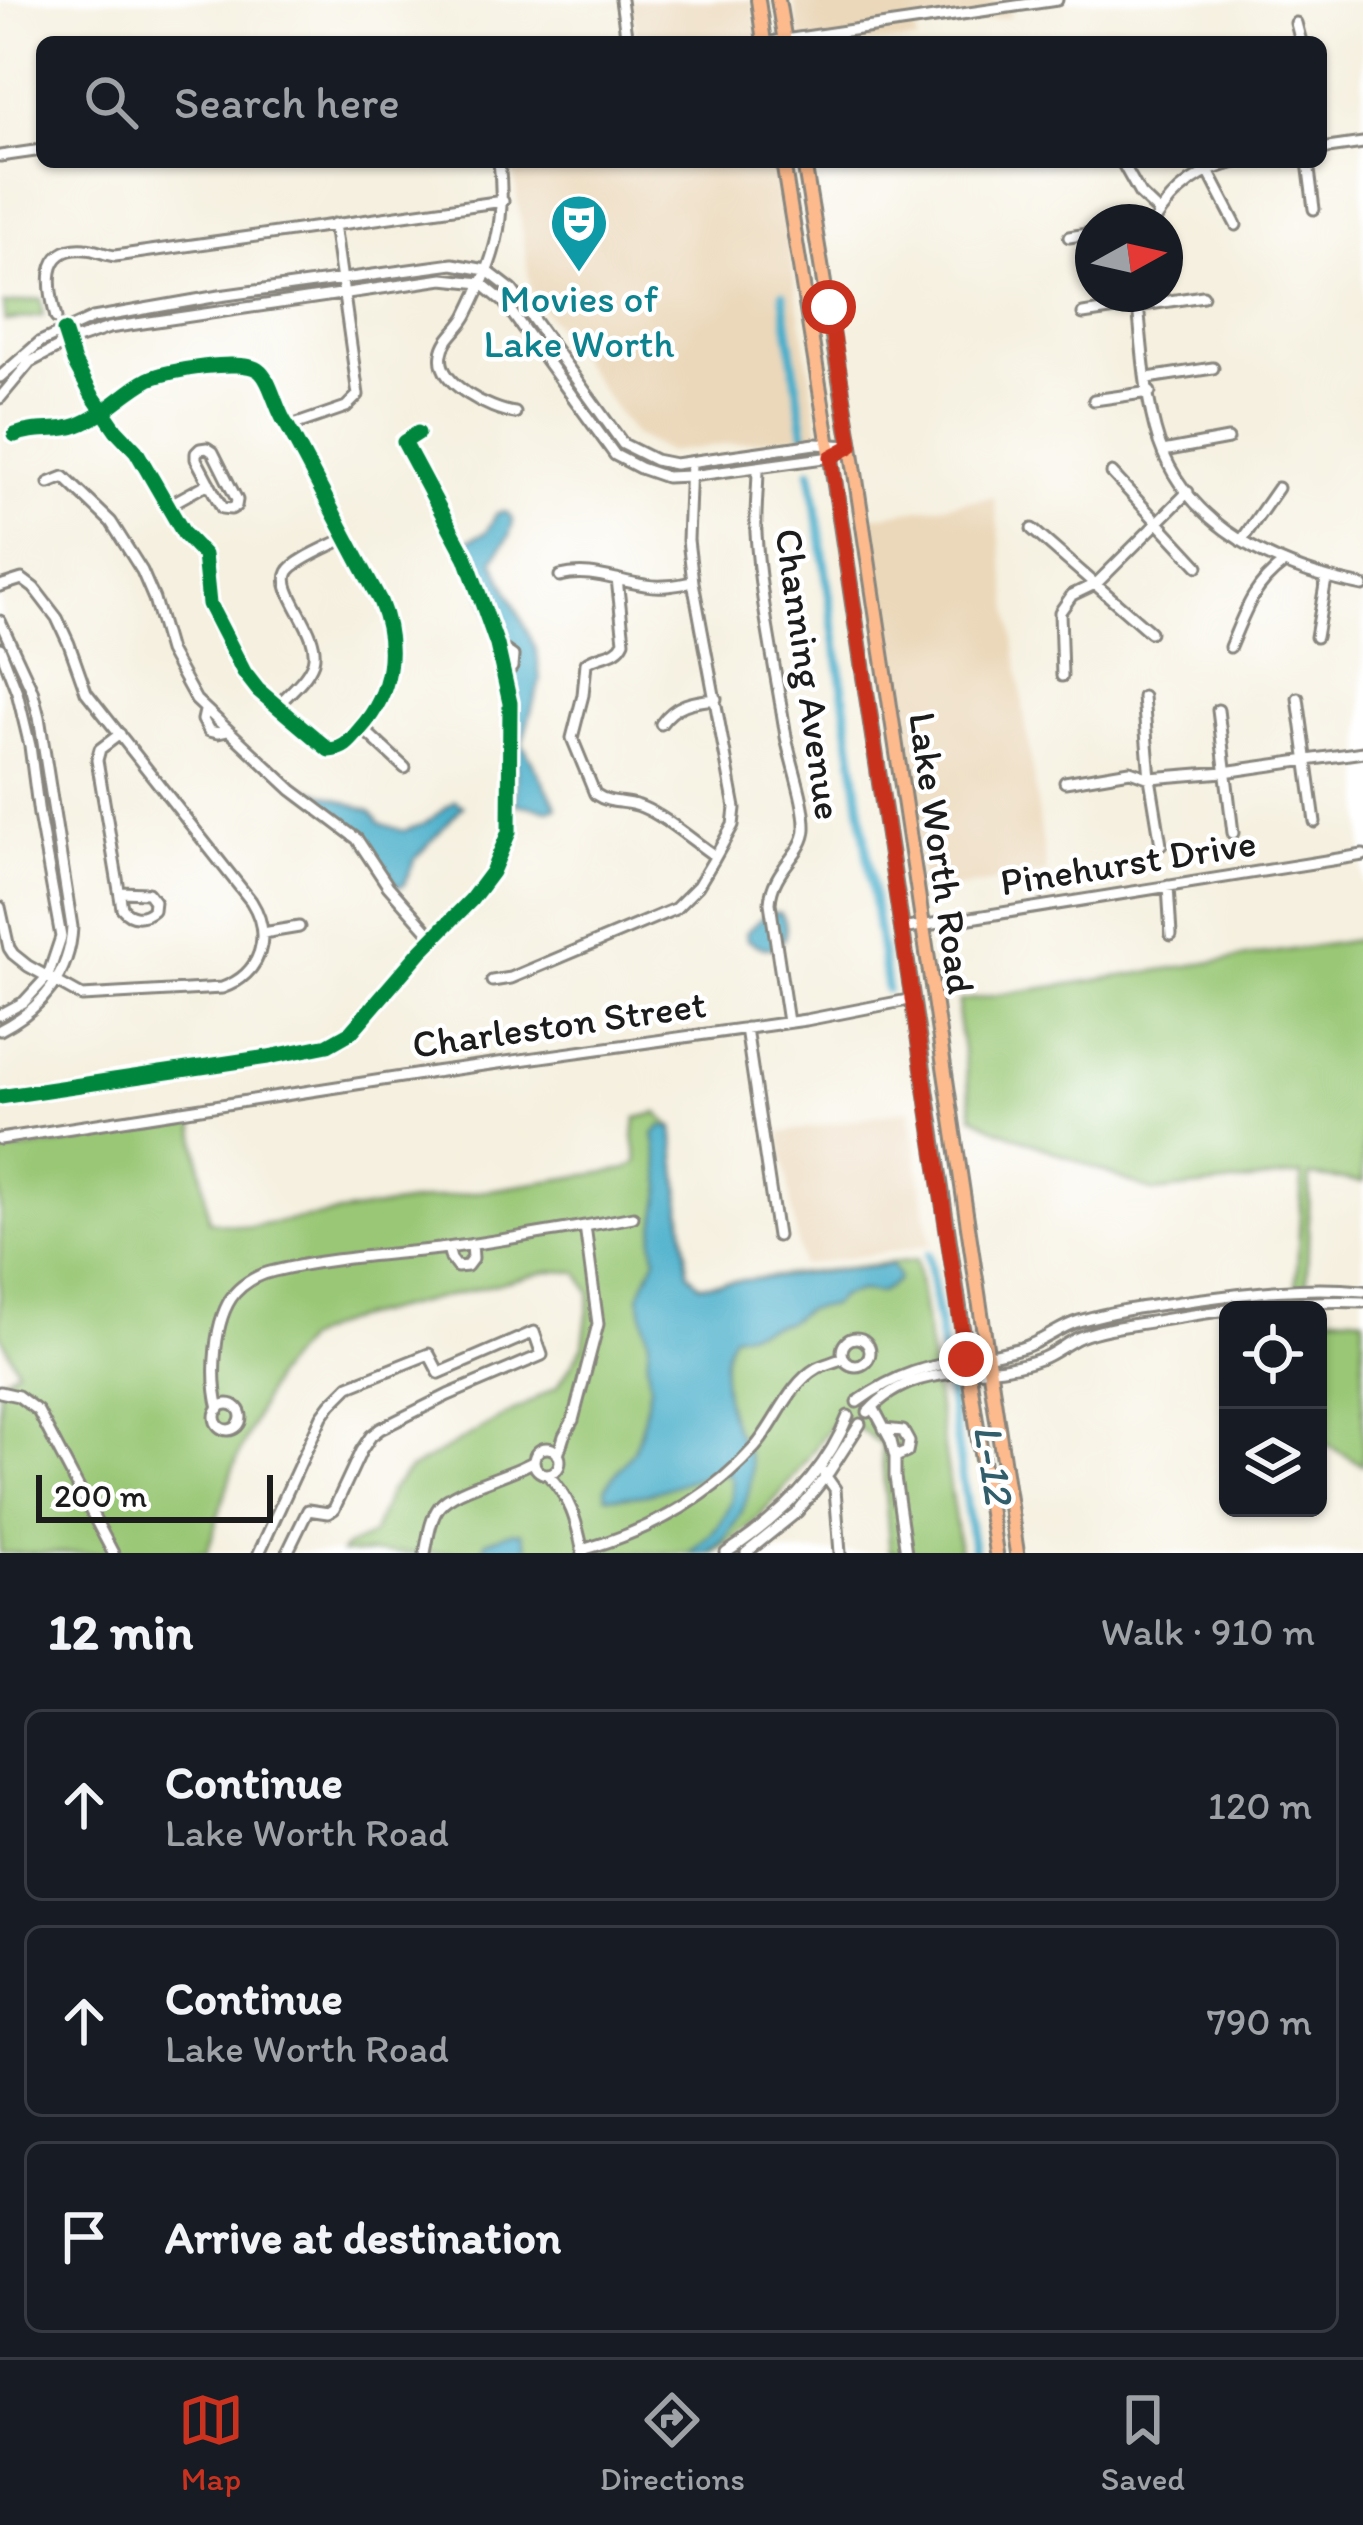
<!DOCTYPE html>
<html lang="en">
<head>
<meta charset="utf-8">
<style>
  :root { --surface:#171b24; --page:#20242c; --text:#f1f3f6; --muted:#9ea1a6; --line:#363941; --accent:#c8321e }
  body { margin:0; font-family:Itim,sans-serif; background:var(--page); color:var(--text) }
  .controls { position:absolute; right:36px; bottom:36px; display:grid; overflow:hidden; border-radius:18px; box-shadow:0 3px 9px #0004 }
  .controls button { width:108px; height:108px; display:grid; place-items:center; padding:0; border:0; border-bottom:3px solid var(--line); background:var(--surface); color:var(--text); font:60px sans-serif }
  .compass { position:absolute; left:1075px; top:204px; width:108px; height:108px; border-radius:50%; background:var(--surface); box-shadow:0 3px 9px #0004; rotate:82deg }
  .scale { position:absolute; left:36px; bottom:30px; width:237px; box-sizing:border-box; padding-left:12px; border:6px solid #1c1c1c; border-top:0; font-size:33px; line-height:42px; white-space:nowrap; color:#1c1c1c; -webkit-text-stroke:9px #fff; paint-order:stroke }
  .stop { position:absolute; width:36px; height:36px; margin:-27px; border:9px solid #c8321e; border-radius:50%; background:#fff }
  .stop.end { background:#c8321e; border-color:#fff; box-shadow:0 3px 12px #0008 }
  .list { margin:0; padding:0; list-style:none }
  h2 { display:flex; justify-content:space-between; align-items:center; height:156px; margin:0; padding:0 48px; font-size:51px }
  h2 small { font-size:39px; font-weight:400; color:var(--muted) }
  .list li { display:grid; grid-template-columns:78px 1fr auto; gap:36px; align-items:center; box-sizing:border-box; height:192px; margin:0 24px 24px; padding:0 24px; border:3px solid var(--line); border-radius:18px }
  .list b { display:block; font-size:45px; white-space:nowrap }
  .list p { margin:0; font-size:39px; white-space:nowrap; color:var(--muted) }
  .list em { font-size:39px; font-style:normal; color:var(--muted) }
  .icon { flex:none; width:66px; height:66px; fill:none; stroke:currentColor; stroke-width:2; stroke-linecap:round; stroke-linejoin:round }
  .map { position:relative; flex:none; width:1363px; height:1553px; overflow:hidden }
  .search { position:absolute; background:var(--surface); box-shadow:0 3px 9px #0004; left:36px; right:36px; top:36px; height:132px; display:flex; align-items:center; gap:30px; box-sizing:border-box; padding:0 42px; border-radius:18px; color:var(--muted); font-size:45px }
  .sheet { height:804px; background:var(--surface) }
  nav { display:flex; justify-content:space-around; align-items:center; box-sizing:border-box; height:168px; border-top:3px solid var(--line); background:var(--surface); font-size:33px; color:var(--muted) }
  nav a { display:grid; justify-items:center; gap:6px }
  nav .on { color:var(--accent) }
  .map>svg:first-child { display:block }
  .built { fill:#ebd8ba }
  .green { fill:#99c775; stroke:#5a7248; stroke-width:3 }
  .water { fill:#4aafca; stroke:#336673; stroke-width:3 }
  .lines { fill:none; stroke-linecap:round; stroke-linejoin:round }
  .canal { stroke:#4aafca; stroke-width:9 }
  .minor-casing { stroke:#88867e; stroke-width:15 }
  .major-casing { stroke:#88867e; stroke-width:18 }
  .minor { stroke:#fff; stroke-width:9 }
  .major { stroke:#fcba8d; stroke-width:12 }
  .cycleway-casing { stroke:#fff; stroke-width:22 }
  .cycleway { stroke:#00873e; stroke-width:15 }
  .route { stroke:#c8321e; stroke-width:15 }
  .labels { text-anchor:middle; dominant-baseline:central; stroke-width:9; stroke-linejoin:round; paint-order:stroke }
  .culture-label { font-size:39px; fill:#0d838f; stroke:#fff }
  .street-label { font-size:39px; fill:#1c1c1c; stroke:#fff }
  .water-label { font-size:42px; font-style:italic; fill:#315e6a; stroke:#fff }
</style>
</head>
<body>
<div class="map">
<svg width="1363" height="1553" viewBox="0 0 1363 1553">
  <rect width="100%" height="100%" fill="#fff"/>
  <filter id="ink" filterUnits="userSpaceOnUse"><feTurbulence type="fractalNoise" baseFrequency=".00833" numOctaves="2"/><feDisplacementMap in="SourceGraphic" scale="24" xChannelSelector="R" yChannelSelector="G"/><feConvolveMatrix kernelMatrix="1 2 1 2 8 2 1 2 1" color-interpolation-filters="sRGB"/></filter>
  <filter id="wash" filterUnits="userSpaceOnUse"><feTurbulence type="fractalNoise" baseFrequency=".004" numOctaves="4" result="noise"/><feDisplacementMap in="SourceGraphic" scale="48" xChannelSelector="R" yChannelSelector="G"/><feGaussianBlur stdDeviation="2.7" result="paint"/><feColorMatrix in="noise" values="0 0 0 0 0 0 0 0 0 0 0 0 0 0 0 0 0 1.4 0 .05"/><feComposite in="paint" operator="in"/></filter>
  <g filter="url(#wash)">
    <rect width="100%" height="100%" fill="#f5f0df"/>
    <!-- built -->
    <path class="built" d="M631,0H752L759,42H637Z
      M794,0H1008L1011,17L916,29L917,42H800Z
      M512,162H775L819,433L667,452L633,434L531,292Z
      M994,497L1047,874L923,893L870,517Z
      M910,1109L931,1245L801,1265L780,1133Z"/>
    <!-- green -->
    <path class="green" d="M41,299L43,316L5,321L3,304Z
      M1363,939V1182L1310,1176L1306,1310H1295L1302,1175L1154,1192L990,1126L973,1115L958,1018L959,1001Z
      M658,1113L673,1128L688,1273L699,1285L916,1260L960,1553H890L881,1444L838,1415C803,1465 766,1522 713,1553H341L346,1547L372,1535L390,1490L409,1470L558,1386L583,1346L590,1293L578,1272L549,1271L342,1322L304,1340L272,1379L232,1471L207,1553H0V1381L17,1369L0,1334V1153L194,1122L209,1221L249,1227L627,1169L638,1162L634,1137L636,1118Z
      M1318,1314L1363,1317V1465L1318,1440Z"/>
    <!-- water -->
    <path class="water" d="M502,512L508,513L513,522L509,536L493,560L537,652L540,681L522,743L557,807L549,810L516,804V710L510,680L519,658L514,649L499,637L465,542L486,532L497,513Z
      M307,788L371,811L380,823L403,831L424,824L455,801L463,806L415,859L404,885L398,887L372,849L365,845L368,843C352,820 327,802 301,792V789Z
      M768,912L781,913C790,926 787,949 765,948C762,948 750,941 747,940L746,932Z
      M661,1126L673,1128L688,1273L699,1285L891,1265L897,1274L898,1280L880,1293L860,1291L841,1296L831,1305L805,1310L787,1322L733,1335C717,1359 723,1401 734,1426C739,1438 748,1449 750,1461C757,1488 734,1540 708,1552C704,1553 694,1553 689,1553C715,1533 739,1510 731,1475C706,1469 679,1486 655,1492C640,1496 621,1497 606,1496L605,1488L633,1451L641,1430L650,1385L647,1364L649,1341L639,1296L656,1258L653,1239L662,1186L654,1134Z
      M511,1532H522L529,1553H483L485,1542Z"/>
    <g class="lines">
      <!-- canal -->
      <path class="canal" d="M783,294L804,432
        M811,471L887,989
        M928,1255L943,1353
        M948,1385L974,1553"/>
    </g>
  </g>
  <g filter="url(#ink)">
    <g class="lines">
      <defs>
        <path id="minor" d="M621,0L627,42
          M1296,23L1301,42
          M771,42L1057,0
          M1321,149L1363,143
          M0,156L42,150
          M499,162C507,223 494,261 467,315C460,329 444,338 442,354C436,384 491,410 515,413
          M1122,162L1140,194L1160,213
          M1308,162L1314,209
          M1208,171L1236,225
          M1154,222C1173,191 1201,169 1237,162
          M1069,237L1093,233
          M1137,294C1142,342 1144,396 1159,442C1189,529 1280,570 1363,586
          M1083,314L1203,296
          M56,318C49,290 40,246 85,249C95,249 105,255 115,256L503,201
          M0,377L40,342L93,318L219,296L453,264L486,270L512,290L623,444L655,460L675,464L815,444L851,446
          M1148,378L1213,368
          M0,398L30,362L68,342L109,328L443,279L481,283L504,302L615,455L640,468L666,477L691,476L831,457L851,446
          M1094,400L1150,392
          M288,427L346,407L358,395L334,224
          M15,435C38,426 57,433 78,425C105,415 124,392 149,379C168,370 242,358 258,370C272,380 275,410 288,427L380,601C398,645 393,693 360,729C350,741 345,749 329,750L258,690L244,672L209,604L204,555L184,534L136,451L116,430L92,395L74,362L64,331
          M207,448L213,452L237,500L236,506L231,509L222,508L196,459V453L200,449Z
          M1163,451L1228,439
          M758,467C758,489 755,511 756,533C760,601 776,670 786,737C791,763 806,804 805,829C804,854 772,869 770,903L788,1022
          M1112,473L1198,566
          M49,483L64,477L111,522L142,571L154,599L169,651L196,700L292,790L357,839L388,886L434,938
          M169,505L209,483
          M1032,529L1150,632
          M1241,541L1278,488
          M560,576C591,568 615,581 645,585C661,588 677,585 693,582
          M617,579L624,641C617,657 599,653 586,663L583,695L572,738L595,794C611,805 626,800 642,807C666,817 693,841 715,856
          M0,586L22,579L34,588L57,618L69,644L86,692L251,901C273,936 261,974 222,988L82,996L28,966L13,954L9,948L0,907
          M0,621L32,690L39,717L72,927C70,975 41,1009 0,1030
          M1316,637L1326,579
          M497,645L513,656L512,667L504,676
          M1230,647C1245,612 1252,587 1283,564
          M0,648L17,692L30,746L39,815L61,937L48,976L24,1002L0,1015
          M1062,676L1060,612L1072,595L1097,583L1188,492
          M1143,697L1150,778L1161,845
          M1298,698L1315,822
          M277,706C289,693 307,679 313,662C322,631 277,593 288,572C294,560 333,545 345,538
          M1218,710L1233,833
          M205,711L203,720L209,731L218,733L227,731
          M661,724C675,704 693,701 716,699
          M362,728L405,768
          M120,734L100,749L97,760L122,908C130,918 143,919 153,910L154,901L148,893L120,892
          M1065,782L1130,771L1150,778L1224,772L1363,752
          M1168,886L1171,935
          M902,929L1363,855
          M263,933L299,927
          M492,981L511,978L675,909L698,886L713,861L733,825L735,808L693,582L688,540L691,463
          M746,1028L777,1236
          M0,1097L268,1057L328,1045L351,1032L420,952L471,900L492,872L509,832L510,703L497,645L466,558L404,442L418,433
          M0,1139L434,1072L806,1020L913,999
          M585,1226L633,1217
          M448,1248L451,1259L457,1267L467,1266L473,1258L472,1244
          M842 1352a14 14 0 1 1 28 0a14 14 0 1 1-28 0Z
          M0,1392L18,1396L38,1411L113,1553
          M857,1402C916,1359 955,1366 1021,1348C1043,1342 1059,1327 1079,1321C1115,1310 1151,1306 1188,1301C1247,1293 1304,1285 1363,1291
          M215 1417a13 13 0 1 1 26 0a13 13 0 1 1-26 0Z
          M873,1407L891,1441L895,1457V1477L906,1553
          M219,1409C211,1378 213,1319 235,1293C245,1282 260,1274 274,1271C328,1258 384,1255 439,1249C487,1243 536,1234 585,1226L598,1324L573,1420L564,1436L558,1455
          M868,1412C916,1358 981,1381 1040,1359C1054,1354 1066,1343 1080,1337C1105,1327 1135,1325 1162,1320C1229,1309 1295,1299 1363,1302
          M884,1429L903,1431L909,1442L907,1452L895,1457
          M534 1461a13 13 0 1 1 26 0a13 13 0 1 1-26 0Z
          M823,1472L835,1489L840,1553
          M547,1474C570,1496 577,1522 583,1553
          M582,1550C649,1531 708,1500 755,1447C776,1423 789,1384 817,1368C825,1364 835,1362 843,1358
          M259,1553L322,1416L331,1404L349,1386L429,1354L439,1373L534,1332L542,1355L448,1395L380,1429L371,1436L361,1451L334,1509L328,1513L308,1510L287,1553
          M425,1553C428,1539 430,1519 439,1507C453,1488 510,1476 534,1461
          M726,1553C778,1519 825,1475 848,1416
          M746,1553L797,1512L829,1472L860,1424"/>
        <path id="major" d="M758,0L764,42
          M778,0L785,42
          M783,162L832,465L996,1553
          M804,162L851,446L1017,1553"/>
      </defs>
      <!-- minor casing -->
      <use href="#minor" class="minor-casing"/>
      <!-- major casing -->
      <use href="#major" class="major-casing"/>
      <!-- minor -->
      <use href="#minor" class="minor"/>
      <!-- major -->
      <use href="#major" class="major"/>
      <defs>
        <path id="cycleway" d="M15,435C38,426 57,433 78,425C105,415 124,392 149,379C168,370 242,358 258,370C272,380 275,410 288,427L380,601C398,645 393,693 360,729C350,741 345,749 329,750L258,690L244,672L209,604L204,555L184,534L136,451L116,430L92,395L74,362L64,331
          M0,1097L268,1057L328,1045L351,1032L420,952L471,900L492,872L509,832L510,703L497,645L466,558L404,442L418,433"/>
      </defs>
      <!-- cycleway casing -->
      <use href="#cycleway" class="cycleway-casing"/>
      <!-- cycleway -->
      <use href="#cycleway" class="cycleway"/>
    </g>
  </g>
  <g class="lines" filter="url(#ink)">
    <!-- route -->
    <path class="route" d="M829,307L851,446L831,457L966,1359"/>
  </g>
  <!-- icons -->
  <defs>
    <symbol id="theatre-pin" viewBox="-11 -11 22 30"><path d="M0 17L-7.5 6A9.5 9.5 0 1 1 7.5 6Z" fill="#0f9aa8" stroke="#fff"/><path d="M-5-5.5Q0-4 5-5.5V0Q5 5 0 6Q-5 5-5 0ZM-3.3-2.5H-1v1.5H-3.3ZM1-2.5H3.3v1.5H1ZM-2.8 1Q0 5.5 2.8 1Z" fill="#fff"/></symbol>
  </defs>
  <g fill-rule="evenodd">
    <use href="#theatre-pin" x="546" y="190" width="66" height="90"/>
  </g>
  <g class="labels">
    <!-- culture labels -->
    <g class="culture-label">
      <text x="579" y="298">Movies of<tspan x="579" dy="45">Lake Worth</tspan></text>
    </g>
    <!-- street labels -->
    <g class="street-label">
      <text transform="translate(809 674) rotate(82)">Channing Avenue</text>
      <text transform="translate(942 853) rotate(82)">Lake Worth Road</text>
      <text transform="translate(1128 862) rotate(-9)">Pinehurst Drive</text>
      <text transform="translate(559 1024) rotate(-8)">Charleston Street</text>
    </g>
    <!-- water labels -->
    <g class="water-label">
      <text transform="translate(994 1464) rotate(81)">L-12</text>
    </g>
  </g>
</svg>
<div class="controls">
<button><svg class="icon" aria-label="locate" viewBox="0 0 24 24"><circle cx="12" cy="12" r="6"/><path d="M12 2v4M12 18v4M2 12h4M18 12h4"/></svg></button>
<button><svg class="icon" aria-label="layers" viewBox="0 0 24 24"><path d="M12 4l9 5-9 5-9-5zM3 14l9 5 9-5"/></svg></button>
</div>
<svg class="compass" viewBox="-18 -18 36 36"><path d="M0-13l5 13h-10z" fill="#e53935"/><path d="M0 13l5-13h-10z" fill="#9ea1a6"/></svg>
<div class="scale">200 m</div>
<div class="stop" style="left:829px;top:307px"></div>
<div class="stop end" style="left:966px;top:1359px"></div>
<div class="search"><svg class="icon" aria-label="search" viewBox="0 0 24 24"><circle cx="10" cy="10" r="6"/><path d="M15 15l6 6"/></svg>Search here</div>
</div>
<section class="sheet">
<h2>12 min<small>Walk · 910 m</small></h2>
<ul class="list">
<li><svg class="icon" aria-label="ahead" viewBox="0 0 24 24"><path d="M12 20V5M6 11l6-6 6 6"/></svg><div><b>Continue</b><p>Lake Worth Road</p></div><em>120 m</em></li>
<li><svg class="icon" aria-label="ahead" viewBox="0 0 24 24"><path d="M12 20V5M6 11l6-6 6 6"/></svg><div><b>Continue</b><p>Lake Worth Road</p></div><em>790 m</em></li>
<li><svg class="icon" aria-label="arrive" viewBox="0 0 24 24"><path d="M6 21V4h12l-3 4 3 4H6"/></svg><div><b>Arrive at destination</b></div></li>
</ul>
</section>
<nav>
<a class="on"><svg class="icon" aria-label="map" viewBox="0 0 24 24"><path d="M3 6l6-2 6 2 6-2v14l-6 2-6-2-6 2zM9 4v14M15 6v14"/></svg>Map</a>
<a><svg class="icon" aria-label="directions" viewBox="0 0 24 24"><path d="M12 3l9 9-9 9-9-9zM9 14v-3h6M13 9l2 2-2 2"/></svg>Directions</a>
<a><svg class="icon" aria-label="saved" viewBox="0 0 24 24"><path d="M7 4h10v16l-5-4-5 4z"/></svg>Saved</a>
</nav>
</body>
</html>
